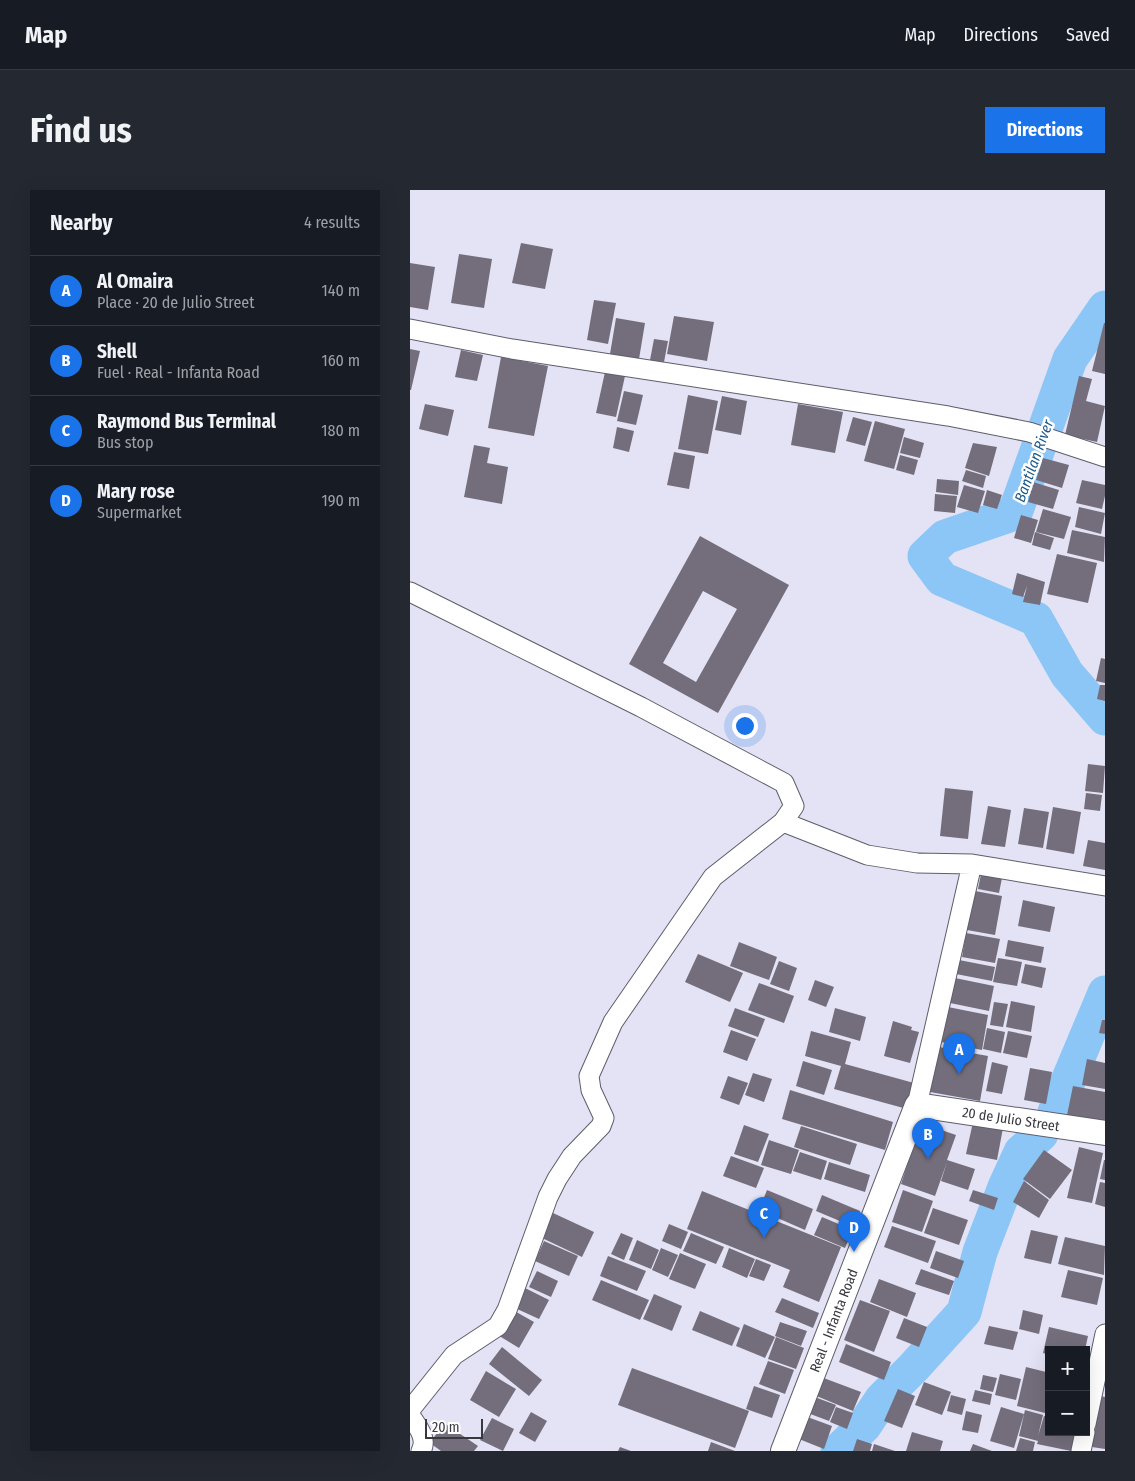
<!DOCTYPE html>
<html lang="en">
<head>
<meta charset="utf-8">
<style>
  :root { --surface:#171b24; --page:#242831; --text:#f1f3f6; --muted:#9ea1a6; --line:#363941; --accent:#1a73e8 }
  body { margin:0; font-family:"Fira Sans Condensed",sans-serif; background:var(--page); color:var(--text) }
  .controls { position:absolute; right:15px; bottom:15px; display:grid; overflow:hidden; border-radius:0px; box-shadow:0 5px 20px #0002 }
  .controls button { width:45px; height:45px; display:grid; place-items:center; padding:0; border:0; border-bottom:1px solid var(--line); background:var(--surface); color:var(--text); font:25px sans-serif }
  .scale { position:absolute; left:15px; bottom:12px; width:58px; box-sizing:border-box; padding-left:5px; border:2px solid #38393f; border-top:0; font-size:14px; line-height:18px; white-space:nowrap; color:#38393f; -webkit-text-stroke:4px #fff; paint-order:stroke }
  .you { position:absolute; left:334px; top:535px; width:18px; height:18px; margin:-12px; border:4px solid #fff; border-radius:50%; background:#1a73e8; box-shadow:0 0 0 8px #1a73e833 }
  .badge { display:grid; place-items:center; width:32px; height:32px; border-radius:50%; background:var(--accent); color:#fff; font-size:16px; font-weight:700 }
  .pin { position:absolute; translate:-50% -41px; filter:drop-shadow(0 1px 2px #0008) }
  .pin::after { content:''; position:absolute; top:26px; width:18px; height:15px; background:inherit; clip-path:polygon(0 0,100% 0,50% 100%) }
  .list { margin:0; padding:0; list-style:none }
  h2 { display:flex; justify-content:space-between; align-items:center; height:65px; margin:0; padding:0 20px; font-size:21px }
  h2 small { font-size:16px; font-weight:400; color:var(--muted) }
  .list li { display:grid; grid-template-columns:32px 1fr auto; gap:15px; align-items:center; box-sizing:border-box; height:70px; padding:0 20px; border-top:1px solid var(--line) }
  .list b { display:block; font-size:19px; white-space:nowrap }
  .list p { margin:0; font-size:16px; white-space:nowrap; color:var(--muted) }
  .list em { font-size:16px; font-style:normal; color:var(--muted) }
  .map { position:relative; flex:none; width:695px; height:1261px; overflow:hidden; border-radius:0px }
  header { display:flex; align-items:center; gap:30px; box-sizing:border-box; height:70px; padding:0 25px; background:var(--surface); border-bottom:1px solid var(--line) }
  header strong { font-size:24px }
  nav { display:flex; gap:28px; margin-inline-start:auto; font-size:18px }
  .intro { display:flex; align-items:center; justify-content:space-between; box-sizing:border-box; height:120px; padding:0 30px }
  h1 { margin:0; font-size:35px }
  .button { padding:12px 22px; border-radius:0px; background:var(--accent); color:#fff; font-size:18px; font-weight:700 }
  main { display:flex; gap:30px; padding:0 30px }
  aside { flex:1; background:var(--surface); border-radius:0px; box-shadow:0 5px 20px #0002 }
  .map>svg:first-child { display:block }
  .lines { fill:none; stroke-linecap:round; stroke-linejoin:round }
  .river { stroke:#8cc6f7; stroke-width:35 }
  .building { fill:#746e7c; fill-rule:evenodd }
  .minor-casing { stroke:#5d5d6c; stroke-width:21 }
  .major-casing { stroke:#5d5d6c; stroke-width:26 }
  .minor { stroke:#fff; stroke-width:19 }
  .major { stroke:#fff; stroke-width:24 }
  .labels { text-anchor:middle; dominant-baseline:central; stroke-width:5; stroke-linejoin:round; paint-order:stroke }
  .street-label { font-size:14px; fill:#38393f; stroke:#fff }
  .water-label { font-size:15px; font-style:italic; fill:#1b5988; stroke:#fff }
</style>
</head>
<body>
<header>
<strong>Map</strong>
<nav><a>Map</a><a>Directions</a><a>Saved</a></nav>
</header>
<div class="intro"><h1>Find us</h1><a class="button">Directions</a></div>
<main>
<aside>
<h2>Nearby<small>4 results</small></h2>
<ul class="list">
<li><span class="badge">A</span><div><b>Al Omaira</b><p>Place · 20 de Julio Street</p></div><em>140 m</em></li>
<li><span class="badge">B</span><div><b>Shell</b><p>Fuel · Real - Infanta Road</p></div><em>160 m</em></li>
<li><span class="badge">C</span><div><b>Raymond Bus Terminal</b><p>Bus stop</p></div><em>180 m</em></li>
<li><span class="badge">D</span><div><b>Mary rose</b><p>Supermarket</p></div><em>190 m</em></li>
</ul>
</aside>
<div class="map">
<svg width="695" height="1261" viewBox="0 0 695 1261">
  <rect width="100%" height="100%" fill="#e3e3f5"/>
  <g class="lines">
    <!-- river -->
    <path class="river" d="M695,118L660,169L605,323L535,347L515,366L532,389L626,429L657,484L695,528
      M645,922L695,803
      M428,1261L454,1236L472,1209L503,1178L554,1122L570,1062L595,997L611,962L631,944"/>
  </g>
  <!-- building -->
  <path class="building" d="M111,53L143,59L135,99L102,93Z
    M49,64L82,69L74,118L41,113Z
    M0,73L25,77L18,120L0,117Z
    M184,110L206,113L198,154L177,150Z
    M264,126L304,132L297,171L257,164Z
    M206,128L235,133L229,169L200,164Z
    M694,133H695V184L682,181Z
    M244,149L258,151L254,172L240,170Z
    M0,159L10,161L1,200H0Z
    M51,160L73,165L67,191L45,187Z
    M91,167L138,176L124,246L78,238Z
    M195,182L215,186L206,227L186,223Z
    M669,186L682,189L676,211L695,216L687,252L655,245Z
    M214,201L233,205L226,235L207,231Z
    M278,205L308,211L298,264L268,259Z
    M312,206L337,211L331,245L305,240Z
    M15,214L44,220L38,246L9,239Z
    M388,214L433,222L425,263L381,255Z
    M443,227L462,232L455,256L436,251Z
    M465,231L495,239L484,279L454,271Z
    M207,237L224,241L219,262L203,258Z
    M494,247L514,253L510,268L490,263Z
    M563,253L587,257L579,286L555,278Z
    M64,255L80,258L77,273L98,277L92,314L54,307Z
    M264,262L285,266L279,299L257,295Z
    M490,265L508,270L504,285L486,280Z
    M633,268L659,275L652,298L626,290Z
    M556,280L576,286L573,298L552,291Z
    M527,289L549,291L548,305L526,302Z
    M672,290L695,295V306L692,319L666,313Z
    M623,292L649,300L643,319L618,312Z
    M554,295L575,301L568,323L547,317Z
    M577,300L592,305L587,319L573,315Z
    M525,304L547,306L545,323L524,321Z
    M669,317L695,323L691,344L665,337Z
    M633,319L661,327L654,349L626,342Z
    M611,325L628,330L621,353L604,348Z
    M662,340L695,347L694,372L657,363Z
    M625,342L644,348L640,360L622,355Z
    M290,346L379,395L308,523L219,474ZM293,401L327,419L286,492L253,473Z
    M647,364L687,373L678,413L637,404Z
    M607,383L635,392L630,415L613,412L617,396L613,407L602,404Z
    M691,468L695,469V493L686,491Z
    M690,495H695V511L687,509Z
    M678,574L695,576L693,603L675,601Z
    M535,598L563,601L558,649L530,646Z
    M676,603L692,605L690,621L674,619Z
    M578,616L601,620L595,657L571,654Z
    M643,617L671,622L664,664L636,659Z
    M614,618L639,622L633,658L608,654Z
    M678,650L695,653V680L673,676Z
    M571,684L592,688L589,703L568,699Z
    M565,701L592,706L585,745L557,740Z
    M613,710L645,717L640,742L608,736Z
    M556,743L590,749L585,773L552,767Z
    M598,750L634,757L631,773L595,766Z
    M329,752L367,767L359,790L320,776Z
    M288,764L333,783L320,812L275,792Z
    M588,768L612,772L607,796L583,792Z
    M549,770L585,777L582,791L546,784Z
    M369,771L387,778L379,801L360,794Z
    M615,774L636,778L632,798L611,793Z
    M545,788L584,796L579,821L540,813Z
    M405,790L424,797L416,817L398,810Z
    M349,793L384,806L374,833L338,820Z
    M601,811L625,816L621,842L596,837Z
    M584,812L598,814L593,837L580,835Z
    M538,817L578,825L572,860L531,852Z
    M325,818L355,829L348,847L318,836Z
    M425,818L456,827L450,851L419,842Z
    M692,830H695V844L689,843Z
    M483,831L502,837L501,840L509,842L500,873L474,866Z
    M577,838L595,842L591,863L573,859Z
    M321,840L346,849L337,871L313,862Z
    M401,841L441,852L435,874L504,893L497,919L424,899L431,876L395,866Z
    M598,841L622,846L617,868L593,863Z
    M529,857L578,866L570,911L520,902Z
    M677,869L695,873V899L672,895Z
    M393,871L422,880L414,905L386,896Z
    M582,872L598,876L592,904L576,901Z
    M620,878L642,882L636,914L614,910Z
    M343,883L362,889L354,912L335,905Z
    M318,886L338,893L329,915L310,908Z
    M663,896L695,902V932L657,925Z
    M380,900L483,932L475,960L372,929Z
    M563,932L593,938L587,970L556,964Z
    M511,933L546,945L537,970L565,979L558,1000L531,991L537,972L525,1006L491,994Z
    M334,935L359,944L348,972L324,964Z
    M391,936L447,954L440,975L384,957Z
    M359,950L389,960L381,984L351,975Z
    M669,957L693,963L682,1013L657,1008Z
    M634,960L662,980L640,1009L613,989Z
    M390,962L417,971L411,990L383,981Z
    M321,966L354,978L346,998L313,986Z
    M694,970H695V990L690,989Z
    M419,972L460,985L455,1002L414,989Z
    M614,991L639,1010L629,1028L603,1012Z
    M690,992L695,993V1017L685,1014Z
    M357,1000L403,1019L395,1040L349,1020Z
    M493,1000L523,1011L512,1042L482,1032Z
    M563,1000L588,1008L584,1020L559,1011Z
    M292,1001L431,1057L409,1112L373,1097L380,1080L277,1039Z
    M412,1005L450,1021L444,1037L406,1021Z
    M523,1018L558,1030L549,1055L514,1043Z
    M143,1023L184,1042L172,1067L132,1048Z
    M412,1027L443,1040L435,1058L404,1045Z
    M259,1034L278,1042L271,1059L252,1051Z
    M482,1036L526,1051L518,1073L474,1057Z
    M621,1040L648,1046L641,1074L614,1068Z
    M211,1043L223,1048L214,1070L201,1064Z
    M281,1043L314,1057L306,1074L273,1061Z
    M655,1047L695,1056L694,1085L648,1074Z
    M227,1050L249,1060L241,1079L219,1070Z
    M134,1051L168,1066L159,1086L125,1071Z
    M251,1058L268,1065L258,1087L242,1080Z
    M319,1058L345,1069L337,1088L312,1077Z
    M526,1061L554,1071L548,1088L520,1078Z
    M270,1063L296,1074L285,1099L259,1089Z
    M198,1066L236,1081L227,1101L190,1086Z
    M346,1069L361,1075L354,1091L339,1086Z
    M511,1079L544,1091L539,1105L505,1094Z
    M658,1080L693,1088L687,1115L651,1107Z
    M127,1081L148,1091L141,1107L119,1097Z
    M469,1089L506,1103L497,1127L460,1112Z
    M191,1090L239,1110L230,1130L182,1110Z
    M115,1098L139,1110L129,1129L105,1118Z
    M244,1104L272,1116L262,1141L233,1129Z
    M372,1108L409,1123L403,1138L365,1122Z
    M450,1110L480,1121L464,1162L434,1150Z
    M101,1119L124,1132L109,1158L86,1144Z
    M613,1120L633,1125L629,1144L609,1139Z
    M290,1121L330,1138L322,1156L282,1140Z
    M494,1128L517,1137L509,1157L486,1148Z
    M370,1132L397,1141L391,1156L365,1146Z
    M334,1134L365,1147L355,1168L326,1156Z
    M579,1136L608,1142L603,1160L574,1154Z
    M639,1137L678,1146L675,1160H639V1165L633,1163Z
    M366,1147L394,1158L386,1179L358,1169Z
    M436,1154L481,1172L474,1190L429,1172Z
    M92,1157L132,1190L119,1206L79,1174Z
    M358,1171L384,1180L375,1204L349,1194Z
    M638,1173L639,1224L607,1216L616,1177L636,1182Z
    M222,1178L339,1221L325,1258L208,1215Z
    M76,1181L106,1199L89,1227L60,1210Z
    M590,1184L611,1189L606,1210L585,1205Z
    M573,1185L587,1188L583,1202L570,1199Z
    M411,1187L451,1202L443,1221L404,1205Z
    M514,1192L541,1202L532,1225L505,1215Z
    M344,1196L370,1205L362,1228L336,1219Z
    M488,1199L505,1206L492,1238L474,1231Z
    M565,1200L582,1204L580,1215L562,1211Z
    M541,1205L556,1209L552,1225L537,1221Z
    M402,1206L426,1215L419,1231L395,1222Z
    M691,1206L695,1207V1259L682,1257Z
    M426,1217L443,1223L437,1239L420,1232Z
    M591,1217L614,1224L604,1258L580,1251Z
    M615,1220L633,1225L628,1246L634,1226L639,1227V1242H665L661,1261L627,1254L628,1251L609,1246Z
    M556,1221L572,1225L568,1243L552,1240Z
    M121,1222L137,1231L125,1252L109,1243Z
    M392,1225L422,1236L414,1259L384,1247Z
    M82,1228L104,1239L93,1261L70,1250Z
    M34,1233L68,1256L64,1261H31L20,1253Z
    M502,1242L533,1251L530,1261H496Z
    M610,1248L625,1252L623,1261H606Z
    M447,1249L462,1254L460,1261H443Z
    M301,1252L325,1261H298Z
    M464,1254L485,1261H462Z
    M563,1254L582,1261H560Z
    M210,1257L221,1261H208Z"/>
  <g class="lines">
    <defs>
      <path id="minor" d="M0,139L102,159L538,226L619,242L695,267
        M0,402L231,517L374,593L384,616L373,632L303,687L203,832L179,886L181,900L194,928L191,936L162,966L147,989L138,1007L97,1120L88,1136L44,1165L0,1220
        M373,632L457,665L507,673L562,674L695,696
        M507,915L562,674
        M0,1225C7,1236 18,1248 11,1261
        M676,1234L695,1144
        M671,1261L675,1242"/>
      <g id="major">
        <path id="s1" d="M373,1261L507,915L695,943"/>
      </g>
    </defs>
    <!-- minor casing -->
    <use href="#minor" class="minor-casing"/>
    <!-- major casing -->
    <use href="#major" class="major-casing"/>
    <!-- minor -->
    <use href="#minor" class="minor"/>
    <!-- major -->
    <use href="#major" class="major"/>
  </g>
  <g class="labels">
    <!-- street labels -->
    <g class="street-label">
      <text stroke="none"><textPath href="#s1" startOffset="466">20 de Julio Street</textPath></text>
      <text stroke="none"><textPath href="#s1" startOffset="140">Real - Infanta Road</textPath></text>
    </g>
    <!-- water labels -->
    <g class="water-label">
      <text transform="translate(624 271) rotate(-70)">Bantilan River</text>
    </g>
  </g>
</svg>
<div class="controls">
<button>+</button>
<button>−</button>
</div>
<div class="scale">20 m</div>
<div class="you"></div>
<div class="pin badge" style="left:549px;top:884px">A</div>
<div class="pin badge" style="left:518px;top:969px">B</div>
<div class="pin badge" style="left:354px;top:1048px">C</div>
<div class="pin badge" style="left:444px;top:1062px">D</div>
</div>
</main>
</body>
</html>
